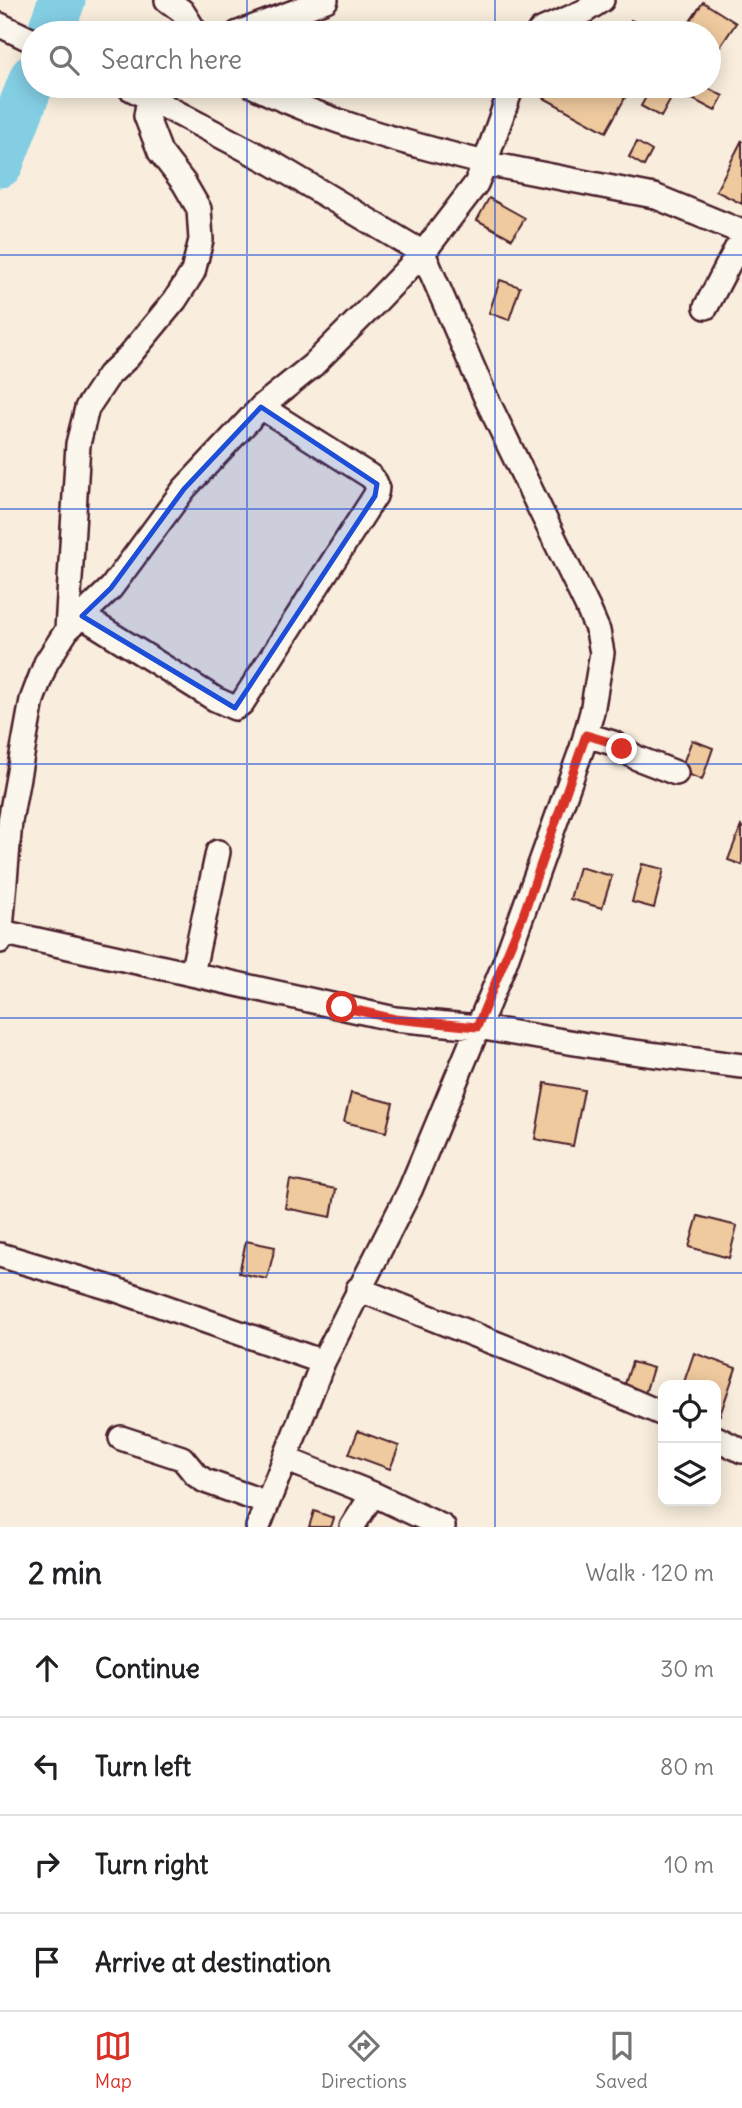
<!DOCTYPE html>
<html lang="en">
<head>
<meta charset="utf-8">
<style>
  :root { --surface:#fff; --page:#f6f6f6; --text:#202124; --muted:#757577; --line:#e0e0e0; --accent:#d93025 }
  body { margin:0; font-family:Delius,sans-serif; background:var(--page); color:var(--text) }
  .controls { position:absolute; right:21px; bottom:21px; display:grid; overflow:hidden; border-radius:14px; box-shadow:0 4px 18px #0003 }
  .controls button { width:63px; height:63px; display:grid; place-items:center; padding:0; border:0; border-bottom:2px solid var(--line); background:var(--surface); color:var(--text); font:35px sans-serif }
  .stop { position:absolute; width:21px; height:21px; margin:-16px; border:5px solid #d93025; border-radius:50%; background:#fff }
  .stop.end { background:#d93025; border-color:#fff; box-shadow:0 2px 7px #0008 }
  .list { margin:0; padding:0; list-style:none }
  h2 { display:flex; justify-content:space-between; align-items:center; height:91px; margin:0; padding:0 28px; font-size:30px }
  h2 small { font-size:23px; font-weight:400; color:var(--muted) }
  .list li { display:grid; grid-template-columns:46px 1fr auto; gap:21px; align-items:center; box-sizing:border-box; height:98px; padding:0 28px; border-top:2px solid var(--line) }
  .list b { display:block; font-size:26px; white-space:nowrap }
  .list em { font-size:23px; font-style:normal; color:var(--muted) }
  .icon { flex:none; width:38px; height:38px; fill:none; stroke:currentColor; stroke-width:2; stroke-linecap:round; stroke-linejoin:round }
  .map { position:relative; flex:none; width:742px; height:1527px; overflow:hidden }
  .search { position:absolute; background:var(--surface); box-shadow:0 4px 18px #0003; left:21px; right:21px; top:21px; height:77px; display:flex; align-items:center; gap:18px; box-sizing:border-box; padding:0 24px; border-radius:38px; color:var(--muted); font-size:26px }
  .sheet { height:483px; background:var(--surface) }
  nav { display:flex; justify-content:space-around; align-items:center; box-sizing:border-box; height:98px; border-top:2px solid var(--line); background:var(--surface); font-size:19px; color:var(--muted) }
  nav a { display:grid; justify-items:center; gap:4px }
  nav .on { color:var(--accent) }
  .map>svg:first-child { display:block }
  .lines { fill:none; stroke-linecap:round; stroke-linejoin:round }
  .river { stroke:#84cee4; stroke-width:47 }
  .building { fill:#efca9f; stroke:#4a1f2b; stroke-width:2 }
  .minor-casing { stroke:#4a1f2b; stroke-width:28 }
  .minor { stroke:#fbf7ec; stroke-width:23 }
  .route { stroke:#d93025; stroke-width:9 }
  .marked { fill:#1d4ed8; fill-opacity:0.2; stroke:#1d4ed8; stroke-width:5; stroke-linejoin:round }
  .grid { fill:none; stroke:#1d4ed8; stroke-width:2; stroke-opacity:0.55 }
</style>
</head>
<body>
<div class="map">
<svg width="742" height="1527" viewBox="0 0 742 1527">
  <rect width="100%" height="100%" fill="#f9eedd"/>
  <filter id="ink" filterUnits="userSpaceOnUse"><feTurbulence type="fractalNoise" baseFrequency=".0143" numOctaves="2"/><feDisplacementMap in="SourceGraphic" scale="14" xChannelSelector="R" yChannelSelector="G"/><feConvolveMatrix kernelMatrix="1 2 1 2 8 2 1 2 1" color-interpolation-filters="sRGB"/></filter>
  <g filter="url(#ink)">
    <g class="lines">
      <!-- river -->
      <path class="river" d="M50,33L62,0
        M0,164L33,77"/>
    </g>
    <!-- building -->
    <path class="building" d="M703,2L736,23L718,50L709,44V33H692L685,29Z
      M631,20L656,33H624Z
      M522,86H603L625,98L606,132Z
      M652,86H678L661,117L641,106Z
      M690,86H704L723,96L715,111L685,95Z
      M742,140V204L716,191Z
      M637,142L652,151L644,166L629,157Z
      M489,198L525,218L512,239L477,220Z
      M500,280L520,287L509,320L489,313Z
      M692,740L713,748L702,780L680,771Z
      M741,826L742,827V865L728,860Z
      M642,864L664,869L654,908L632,902Z
      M579,867L612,876L602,908L570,899Z
      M545,1083L584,1090L573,1146L535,1139Z
      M351,1093L393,1103L386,1132L344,1122Z
      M290,1180L336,1189L331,1217L285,1208Z
      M698,1216L737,1226L729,1258L689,1247Z
      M246,1241L275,1247L267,1279L239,1273Z
      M694,1353L736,1368L720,1415L716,1414V1385H683Z
      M632,1362L653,1368L644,1397L623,1390Z
      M358,1431L399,1446L390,1469L349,1454Z
      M314,1511L334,1518L331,1527H309Z"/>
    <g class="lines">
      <defs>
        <path id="minor" d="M167,0L182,11L196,33
          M0,25L33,41
          M238,33L326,0
          M538,33L541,30L583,12L602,0
          M253,86C327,122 405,143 485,163L512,86
          M130,88L272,163L423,253L486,398L587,606L598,631L602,653L592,712L582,748L504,965L410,1190L323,1362L258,1527
          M706,307L742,238
          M82,616L215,699L235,708L242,703L375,496C379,487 377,482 370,476L261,407
          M67,630L78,444L87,408L109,375L128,357L175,300L193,272L201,240L199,209L184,183L160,152L146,116L149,98
          M586,735L613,743L637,758L676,773
          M1,932L395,1019L477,1027L618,1050L742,1066
          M0,941L10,821L32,700L46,663L67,630L111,588L184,489L261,407L313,365L374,304L423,253L476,184L485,163L654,196L742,232
          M192,974L218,852
          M0,1255L114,1289L323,1362
          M358,1289L533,1358L663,1414
          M121,1438L182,1458L196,1475L205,1481L267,1503
          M716,1438L742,1451
          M285,1459L373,1494L443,1527
          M352,1527L373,1494"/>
      </defs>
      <!-- minor casing -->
      <use href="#minor" class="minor-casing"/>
      <!-- minor -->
      <use href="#minor" class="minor"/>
    </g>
  </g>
  <g class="lines" filter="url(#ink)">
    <!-- route -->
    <path class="route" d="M342,1007L395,1019L477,1027L523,915L586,735L613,743L622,749"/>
  </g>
  <!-- marked area -->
  <path class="marked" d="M261,407L377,484L375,496L235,708L82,616L111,588L184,489Z"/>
  <!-- grid -->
  <path class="grid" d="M247,0V33M495,0V33M247,86V1527M495,86V1527M0,255H742M0,509H742M0,764H742M0,1018H742M0,1273H742"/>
</svg>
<div class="controls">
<button><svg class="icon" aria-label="locate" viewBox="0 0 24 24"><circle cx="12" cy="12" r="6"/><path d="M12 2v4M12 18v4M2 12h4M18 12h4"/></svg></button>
<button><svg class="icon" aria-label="layers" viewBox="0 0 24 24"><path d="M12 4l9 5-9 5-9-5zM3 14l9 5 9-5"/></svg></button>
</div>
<div class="stop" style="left:342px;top:1007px"></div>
<div class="stop end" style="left:622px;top:749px"></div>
<div class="search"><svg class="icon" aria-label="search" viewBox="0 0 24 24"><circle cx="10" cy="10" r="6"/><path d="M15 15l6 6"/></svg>Search here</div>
</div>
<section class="sheet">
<h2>2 min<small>Walk · 120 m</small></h2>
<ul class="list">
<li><svg class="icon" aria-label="ahead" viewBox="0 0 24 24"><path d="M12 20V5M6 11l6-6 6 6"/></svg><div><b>Continue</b></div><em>30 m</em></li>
<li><svg class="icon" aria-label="left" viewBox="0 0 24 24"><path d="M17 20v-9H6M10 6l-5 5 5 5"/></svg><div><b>Turn left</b></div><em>80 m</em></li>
<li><svg class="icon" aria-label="right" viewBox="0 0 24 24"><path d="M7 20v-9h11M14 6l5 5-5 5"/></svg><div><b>Turn right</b></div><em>10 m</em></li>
<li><svg class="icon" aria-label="arrive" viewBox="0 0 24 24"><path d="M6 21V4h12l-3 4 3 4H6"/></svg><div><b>Arrive at destination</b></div></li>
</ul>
</section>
<nav>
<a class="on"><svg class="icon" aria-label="map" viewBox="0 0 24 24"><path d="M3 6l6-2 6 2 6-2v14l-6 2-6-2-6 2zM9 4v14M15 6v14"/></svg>Map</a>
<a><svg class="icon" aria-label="directions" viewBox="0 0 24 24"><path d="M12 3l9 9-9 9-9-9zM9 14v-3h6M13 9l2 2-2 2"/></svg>Directions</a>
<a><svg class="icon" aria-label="saved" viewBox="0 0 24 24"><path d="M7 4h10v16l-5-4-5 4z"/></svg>Saved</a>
</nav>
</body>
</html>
